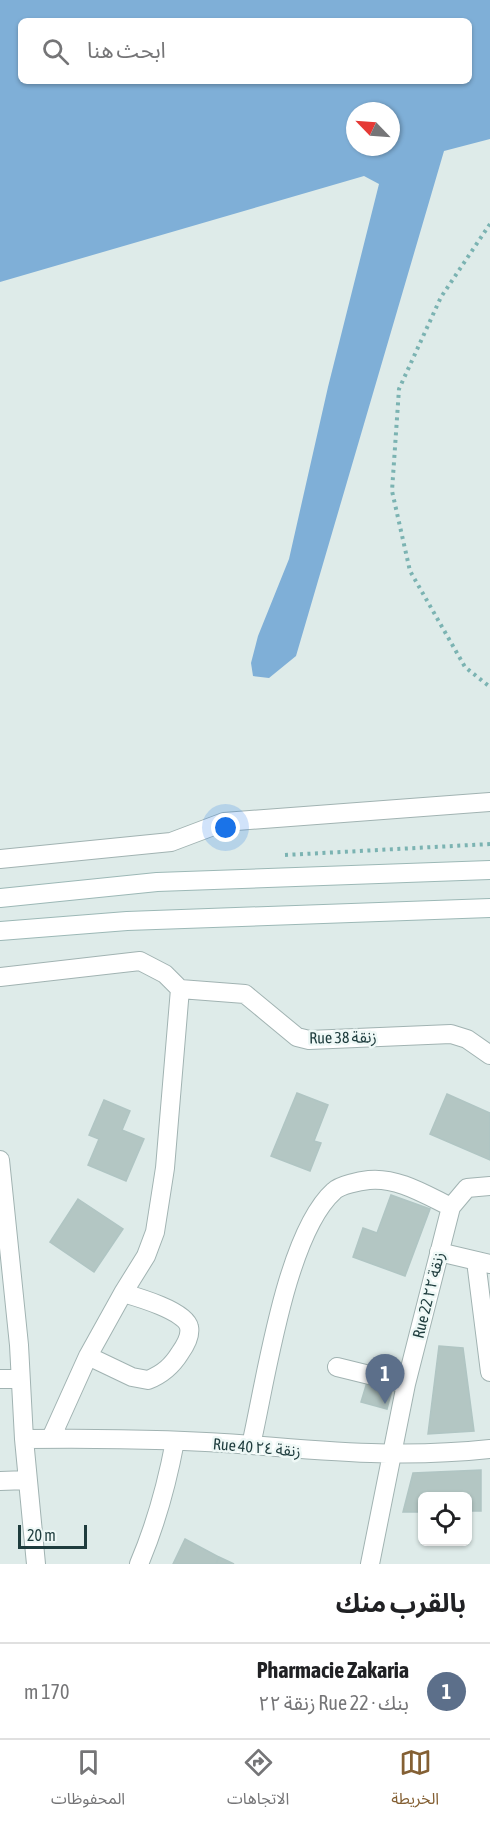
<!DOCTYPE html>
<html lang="ar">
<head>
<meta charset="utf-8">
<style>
  :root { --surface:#fff; --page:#f6f6f6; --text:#202124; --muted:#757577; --line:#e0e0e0; --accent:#846034 }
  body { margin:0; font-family:"Asap Condensed","Noto Sans Arabic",sans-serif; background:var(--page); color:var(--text); direction:rtl }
  .controls { position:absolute; right:18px; bottom:18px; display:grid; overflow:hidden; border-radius:9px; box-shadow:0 2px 4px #0004 }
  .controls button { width:54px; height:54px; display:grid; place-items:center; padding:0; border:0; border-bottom:2px solid var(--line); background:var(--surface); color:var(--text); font:30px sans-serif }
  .compass { position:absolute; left:346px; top:102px; width:54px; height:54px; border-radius:50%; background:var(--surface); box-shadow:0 2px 4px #0004; rotate:295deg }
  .scale { position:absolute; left:18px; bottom:15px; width:69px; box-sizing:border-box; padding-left:6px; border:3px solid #1e3c3d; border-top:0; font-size:16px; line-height:21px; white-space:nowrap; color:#1e3c3d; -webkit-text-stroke:4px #eef8f6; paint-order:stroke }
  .you { position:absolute; left:226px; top:828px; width:21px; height:21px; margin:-15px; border:4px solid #fff; border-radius:50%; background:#1a73e8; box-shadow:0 0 0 9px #1a73e833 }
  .badge { display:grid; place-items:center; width:39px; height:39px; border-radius:50%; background:var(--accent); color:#fff; font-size:20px; font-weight:700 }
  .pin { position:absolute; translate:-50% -50px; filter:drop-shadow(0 2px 3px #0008) }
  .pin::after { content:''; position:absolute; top:32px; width:21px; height:18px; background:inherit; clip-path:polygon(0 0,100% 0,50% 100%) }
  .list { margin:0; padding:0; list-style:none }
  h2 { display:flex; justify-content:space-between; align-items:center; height:78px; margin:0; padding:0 24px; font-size:26px }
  h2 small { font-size:20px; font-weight:400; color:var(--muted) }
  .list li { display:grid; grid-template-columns:39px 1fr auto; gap:18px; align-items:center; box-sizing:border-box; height:96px; padding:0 24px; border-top:2px solid var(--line) }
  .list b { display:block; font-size:22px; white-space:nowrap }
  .list p { margin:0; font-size:20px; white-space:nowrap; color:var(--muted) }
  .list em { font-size:20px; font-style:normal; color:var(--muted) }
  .icon { flex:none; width:33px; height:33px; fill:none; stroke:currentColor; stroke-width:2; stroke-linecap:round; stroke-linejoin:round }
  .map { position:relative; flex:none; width:490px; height:1564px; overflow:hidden; direction:ltr }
  .search { position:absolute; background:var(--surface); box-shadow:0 2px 4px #0004; left:18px; right:18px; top:18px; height:66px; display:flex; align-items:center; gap:15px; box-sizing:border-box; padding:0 21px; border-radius:9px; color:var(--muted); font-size:22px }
  .sheet { height:174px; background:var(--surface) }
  nav { display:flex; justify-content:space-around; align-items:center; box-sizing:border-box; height:84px; border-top:2px solid var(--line); background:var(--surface); font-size:16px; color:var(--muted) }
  nav a { display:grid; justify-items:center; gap:3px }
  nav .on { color:var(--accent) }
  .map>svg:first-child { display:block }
  .water { fill:#7fafd7; fill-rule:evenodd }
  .building { fill:#b3c6c3; stroke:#b0c5c3; stroke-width:1.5 }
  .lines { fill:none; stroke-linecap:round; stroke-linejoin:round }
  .street-casing { stroke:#a1b3b2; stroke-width:20 }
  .secondary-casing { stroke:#9cb8b6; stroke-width:20 }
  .path { stroke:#7bb3b2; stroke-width:4; stroke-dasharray:3 4.5; stroke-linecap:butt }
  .street { stroke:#fff; stroke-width:18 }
  .secondary { stroke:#fff; stroke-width:18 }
  .labels { text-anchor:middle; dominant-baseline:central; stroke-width:5; stroke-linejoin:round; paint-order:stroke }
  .street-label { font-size:16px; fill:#1e3c3d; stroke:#eef8f6 }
</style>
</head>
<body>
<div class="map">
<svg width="490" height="1564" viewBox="0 0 490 1564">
  <rect width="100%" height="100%" fill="#deebe9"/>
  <!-- water -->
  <path class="water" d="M0,0H490V139L444,151L296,656L269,678L253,676L251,663L258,636L289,559L328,387L379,184L364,176L0,282ZM21,21H469V81H21ZM355,111H391V147H355Z"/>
  <!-- building -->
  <path class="building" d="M297,1093L328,1105L314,1141L321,1143L310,1171L271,1156Z
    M447,1094L490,1113V1160L430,1134Z
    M104,1100L130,1111L122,1130L144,1139L126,1181L88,1165L99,1139L89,1135Z
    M391,1195L430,1209L405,1276L353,1257L363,1228L377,1233Z
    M78,1199L123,1229L94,1272L50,1242Z
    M439,1346L463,1348L474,1431L428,1434Z
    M368,1379L393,1386L387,1409L361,1402Z
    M481,1470V1511H468V1496H422V1512H403L413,1473Z
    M185,1539L219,1557L216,1564H173Z
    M219,1557L234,1564H216Z"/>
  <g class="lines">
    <defs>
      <path id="street" d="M0,859L171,842L224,822L490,802
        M0,977L140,961L165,974L180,989L245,994L297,1037L309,1040L451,1034L467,1039L490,1055
        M0,1160L19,1345L24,1439L36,1564
        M439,1252L490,1264
        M476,1261L490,1372
        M123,1293L146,1256L155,1232L165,1168L180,989
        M337,1367L406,1384
        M0,1379H20
        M51,1438L88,1356L123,1293C137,1297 186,1311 189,1327C191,1336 185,1346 180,1353C172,1366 163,1374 148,1380L132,1377L88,1356
        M24,1439C99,1438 177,1439 252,1445C335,1452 407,1458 490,1449
        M251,1445C266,1380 286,1234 334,1191C340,1185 360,1181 369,1180C397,1177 426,1195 451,1207
        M0,1481L28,1480
        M139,1564C156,1524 167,1484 175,1441
        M370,1564L406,1384L451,1207L467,1188L490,1186"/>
      <path id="secondary" d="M0,898L157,882L490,870
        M0,931L127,921L490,908"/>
    </defs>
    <!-- street casing -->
    <use href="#street" class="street-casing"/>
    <!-- secondary casing -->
    <use href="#secondary" class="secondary-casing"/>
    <!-- path -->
    <path class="path" d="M490,224L441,297L399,389L392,491L410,571L465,667L490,687
      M285,855L490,844"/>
    <!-- street -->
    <use href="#street" class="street"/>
    <!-- secondary -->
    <use href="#secondary" class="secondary"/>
  </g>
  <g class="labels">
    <!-- street labels -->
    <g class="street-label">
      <text transform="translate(343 1037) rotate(-1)">Rue 38 زنقة</text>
      <text transform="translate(428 1295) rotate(-76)">Rue 22 زنقة ٢٢</text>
      <text transform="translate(257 1447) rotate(5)">Rue 40 زنقة ٢٤</text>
    </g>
  </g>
</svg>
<div class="controls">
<button><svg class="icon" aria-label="locate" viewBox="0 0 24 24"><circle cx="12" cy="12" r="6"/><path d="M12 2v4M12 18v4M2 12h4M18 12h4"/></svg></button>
</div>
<svg class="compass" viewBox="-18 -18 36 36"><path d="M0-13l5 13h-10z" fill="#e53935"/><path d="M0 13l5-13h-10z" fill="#757577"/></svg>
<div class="scale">20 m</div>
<div class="you"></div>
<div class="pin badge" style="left:385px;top:1404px;background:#5c6f8a">1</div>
<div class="search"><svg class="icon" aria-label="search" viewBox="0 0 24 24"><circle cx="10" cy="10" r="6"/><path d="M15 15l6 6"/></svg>ابحث هنا</div>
</div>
<section class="sheet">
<h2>بالقرب منك<small></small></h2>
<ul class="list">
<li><span class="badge" style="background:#5c6f8a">1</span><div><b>Pharmacie Zakaria</b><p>بنك · Rue 22 زنقة ٢٢</p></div><em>170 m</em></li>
</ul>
</section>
<nav>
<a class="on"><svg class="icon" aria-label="map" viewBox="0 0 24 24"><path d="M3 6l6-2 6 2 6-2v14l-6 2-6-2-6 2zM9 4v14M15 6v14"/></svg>الخريطة</a>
<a><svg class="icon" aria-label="directions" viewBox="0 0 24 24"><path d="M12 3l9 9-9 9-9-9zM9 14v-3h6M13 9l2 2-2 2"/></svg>الاتجاهات</a>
<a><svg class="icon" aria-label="saved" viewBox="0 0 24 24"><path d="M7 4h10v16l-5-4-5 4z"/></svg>المحفوظات</a>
</nav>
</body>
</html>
